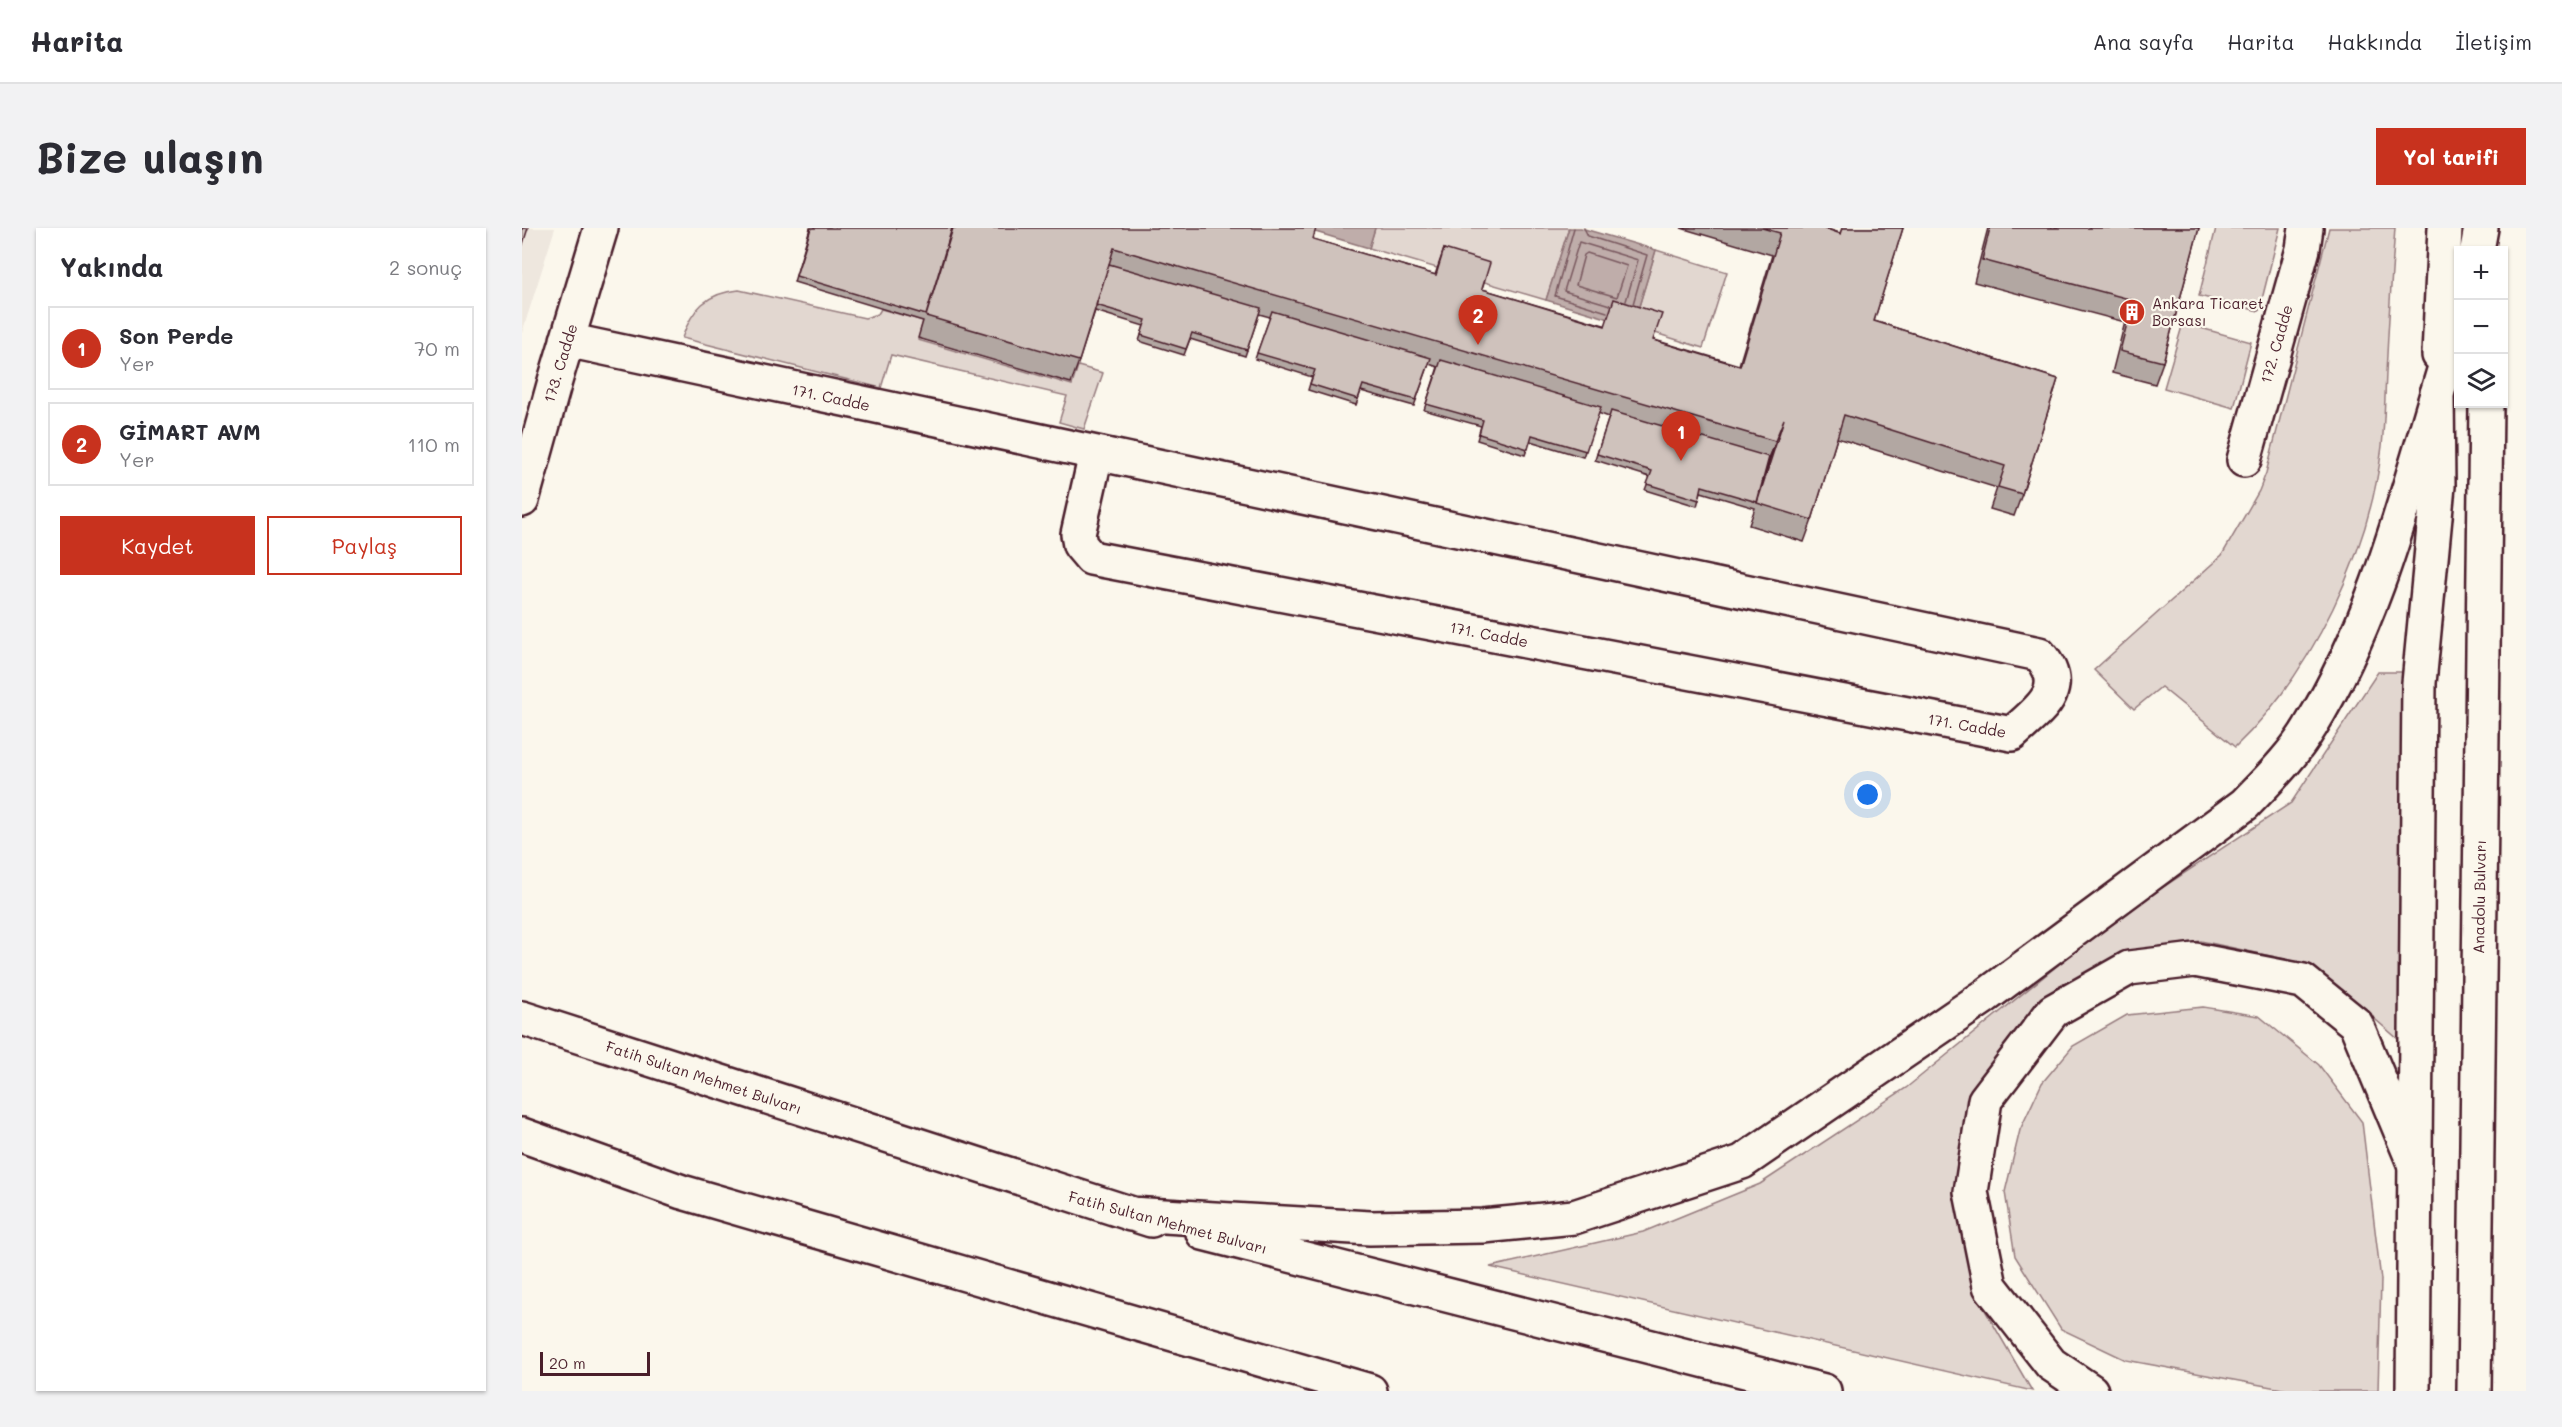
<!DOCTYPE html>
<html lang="tr">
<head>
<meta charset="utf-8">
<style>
  :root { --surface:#fff; --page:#f2f2f3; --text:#2b2b33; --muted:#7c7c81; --line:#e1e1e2; --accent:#c8321e }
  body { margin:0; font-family:Mali,sans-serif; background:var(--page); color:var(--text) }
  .controls { position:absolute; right:18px; top:18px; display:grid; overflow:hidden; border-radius:0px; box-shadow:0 2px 4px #0004 }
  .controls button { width:54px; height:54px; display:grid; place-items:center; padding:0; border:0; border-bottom:2px solid var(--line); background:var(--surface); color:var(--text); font:30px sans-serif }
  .scale { position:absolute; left:18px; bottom:15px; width:110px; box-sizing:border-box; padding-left:6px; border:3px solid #4a1f2b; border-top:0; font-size:16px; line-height:21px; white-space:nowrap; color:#4a1f2b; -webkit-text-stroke:4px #fbf7ec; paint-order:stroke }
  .you { position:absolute; left:1346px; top:567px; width:21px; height:21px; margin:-15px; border:4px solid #fff; border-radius:50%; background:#1a73e8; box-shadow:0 0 0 9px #1a73e833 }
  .badge { display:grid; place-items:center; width:39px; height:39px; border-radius:50%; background:var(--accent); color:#fff; font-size:20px; font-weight:700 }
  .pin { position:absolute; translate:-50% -50px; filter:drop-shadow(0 2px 3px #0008) }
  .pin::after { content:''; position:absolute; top:32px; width:21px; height:18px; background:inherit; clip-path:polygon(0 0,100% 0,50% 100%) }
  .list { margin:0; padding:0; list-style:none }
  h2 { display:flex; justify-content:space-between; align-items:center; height:78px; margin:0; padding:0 24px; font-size:26px }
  h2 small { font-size:20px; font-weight:400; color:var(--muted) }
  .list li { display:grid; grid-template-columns:39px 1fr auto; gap:18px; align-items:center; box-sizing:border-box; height:84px; margin:0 12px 12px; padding:0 12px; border:2px solid var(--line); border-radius:0px }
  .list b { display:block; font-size:22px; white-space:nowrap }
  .list p { margin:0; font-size:20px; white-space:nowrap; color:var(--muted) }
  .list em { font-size:20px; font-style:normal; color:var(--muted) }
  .actions { display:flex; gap:12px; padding:18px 24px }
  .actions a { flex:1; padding:14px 0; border:2px solid var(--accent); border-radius:0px; text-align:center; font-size:21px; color:var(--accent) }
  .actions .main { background:var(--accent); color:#fff }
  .icon { flex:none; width:33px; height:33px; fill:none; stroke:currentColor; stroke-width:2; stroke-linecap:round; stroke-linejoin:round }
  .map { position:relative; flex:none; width:2004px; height:1163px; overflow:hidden; border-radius:0px }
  header { display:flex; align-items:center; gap:36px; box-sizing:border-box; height:84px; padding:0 30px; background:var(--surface); border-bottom:2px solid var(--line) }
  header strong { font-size:28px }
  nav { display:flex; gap:33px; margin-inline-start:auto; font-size:21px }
  .intro { display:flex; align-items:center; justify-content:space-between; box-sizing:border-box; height:144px; padding:0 36px }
  h1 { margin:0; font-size:42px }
  .button { padding:15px 27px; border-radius:0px; background:var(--accent); color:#fff; font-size:21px; font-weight:700 }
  main { display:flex; gap:36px; padding:0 36px }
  aside { flex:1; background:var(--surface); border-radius:0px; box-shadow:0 2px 4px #0004 }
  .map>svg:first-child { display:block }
  .built { fill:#eee7de }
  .green { fill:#e2d7d0; stroke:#967b7e; stroke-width:1.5 }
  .water { fill:#bfadaa; stroke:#907477; stroke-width:1.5 }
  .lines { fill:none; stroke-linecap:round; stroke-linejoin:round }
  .shore { stroke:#79585e; stroke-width:1.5 }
  .minor-casing { stroke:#4a1f2b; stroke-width:38 }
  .major-casing { stroke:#4a1f2b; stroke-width:38 }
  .highway-casing { stroke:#4a1f2b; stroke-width:38 }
  .minor { stroke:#fbf7ec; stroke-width:33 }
  .major { stroke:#fbf7ec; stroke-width:33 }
  .highway { stroke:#fbf7ec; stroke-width:33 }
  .wall { fill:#b2a7a2; stroke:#4a1f2b; stroke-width:1.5; fill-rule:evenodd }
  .building { fill:#cfc2bc; stroke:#4a1f2b; stroke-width:1.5 }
  .labels { text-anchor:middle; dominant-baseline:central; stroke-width:4.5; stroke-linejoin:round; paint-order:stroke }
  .poi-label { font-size:15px; fill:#4a1f2b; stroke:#fbf7ec; text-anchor:start }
  .street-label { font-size:15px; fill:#4a1f2b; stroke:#fbf7ec }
</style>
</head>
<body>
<header>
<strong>Harita</strong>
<nav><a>Ana sayfa</a><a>Harita</a><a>Hakkında</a><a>İletişim</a></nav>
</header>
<div class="intro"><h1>Bize ulaşın</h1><a class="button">Yol tarifi</a></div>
<main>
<aside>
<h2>Yakında<small>2 sonuç</small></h2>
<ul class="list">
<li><span class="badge">1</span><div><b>Son Perde</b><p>Yer</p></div><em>70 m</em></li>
<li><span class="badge">2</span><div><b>GİMART AVM</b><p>Yer</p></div><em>110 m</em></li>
</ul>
<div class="actions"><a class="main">Kaydet</a><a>Paylaş</a></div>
</aside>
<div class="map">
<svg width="2004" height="1163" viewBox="0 0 2004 1163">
  <rect width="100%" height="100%" fill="#fbf7ec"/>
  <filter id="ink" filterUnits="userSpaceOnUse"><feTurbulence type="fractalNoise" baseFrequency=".0167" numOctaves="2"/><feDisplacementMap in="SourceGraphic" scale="12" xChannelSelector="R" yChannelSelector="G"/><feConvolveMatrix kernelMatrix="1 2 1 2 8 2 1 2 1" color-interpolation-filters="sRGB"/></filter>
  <g filter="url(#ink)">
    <!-- built -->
    <path class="built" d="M0,0H33L0,105Z"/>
    <!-- green -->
    <path class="green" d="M853,0H1047L1024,72L847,20Z
      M1694,0H1758L1737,83L1677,68Z
      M1807,0H1873C1870,42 1867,85 1865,127C1863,157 1863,188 1860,218C1848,323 1790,446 1713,519L1639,459L1612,481L1572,442L1700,327L1737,263L1744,245Z
      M1134,22L1205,44L1181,120L1111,98Z
      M217,62L343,90L356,86L359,81L401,93L396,112L550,157L556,138L581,145L562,201L537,194L545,168L369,127L359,160L160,110C170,81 184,65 217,62Z
      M1661,95L1729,114L1712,180L1642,160Z
      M1856,444H1883V817L1790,737L1679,713L1606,723L1531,769L1436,954L1453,1065L1510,1163L968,1039L1121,1004L1238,956L1384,860L1594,690L1769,575Z
      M1681,779L1737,788L1797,837L1840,894L1859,1052L1856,1163H1771L1604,1132L1539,1101L1493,1028L1483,964L1498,902L1520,855L1551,818L1605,787Z"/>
    <!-- water -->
    <path class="water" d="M780,0H853L847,20Z
      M1047,0H1059L1134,22L1111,98L1024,72Z"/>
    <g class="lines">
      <!-- shore -->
      <path class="shore" d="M1052,0L1033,68L1085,84
        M1062,0L1066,8L1125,27L1111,76
        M1065,25L1105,38L1095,69L1054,57L1062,27Z
        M1088,77L1042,63L1057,14L1116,32L1104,73"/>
      <defs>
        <path id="minor" d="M45,112L1517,426C1549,462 1516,482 1490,506L569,330L558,317L556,306L574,226
          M1722,232L1781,21L1784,0
          M0,272L33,153L79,0"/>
        <path id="major" d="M1955,22L1959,0
          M1917,127L1923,0
          M1891,1163L1897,455L1916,258L1915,166L1936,96
          M1952,1163L1964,176"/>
        <path id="highway" d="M0,790L629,992
          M0,907L160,964L848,1163
          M608,986L848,1000L961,998L1052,989L1220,934L1462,769L1723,576C1746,552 1771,528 1788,499C1851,397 1881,280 1915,166
          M681,1005L1302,1163
          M1569,1163L1529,1136L1468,1058L1449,964L1463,872L1531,783L1607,740L1673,732L1781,753L1834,796L1892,935"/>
      </defs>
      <!-- minor casing -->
      <use href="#minor" class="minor-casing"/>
      <!-- major casing -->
      <use href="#major" class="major-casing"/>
      <!-- highway casing -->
      <use href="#highway" class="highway-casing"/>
      <!-- minor -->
      <use href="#minor" class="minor"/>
      <!-- major -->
      <use href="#major" class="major"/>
      <!-- highway -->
      <use href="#highway" class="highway"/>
    </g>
    <!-- wall -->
    <path class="wall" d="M288,0L791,11L913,47L922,21L960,61L1217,137L1250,27L1159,0H1302L1318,5L1320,0H1381L1352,93L1536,151L1500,266L1492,288L1468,281L1475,260L1315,210L1290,292L1282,314L1227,297L1233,280L1179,264L1175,278L1123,262L1128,249L1073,232L1087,189L1076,185L1061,229L1008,213L1003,227L955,212L959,198L902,182L916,139L907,136L892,178L839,163L834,177L786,162L790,149L733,131L748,89L737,86L723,128L668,111L662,127L617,113L622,98L573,83L557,133L549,155L396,110L401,93L272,54ZM1254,213L1237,265L1247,230Z
      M1466,0H1677L1641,134L1633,156L1590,145L1603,94L1452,54Z"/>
    <!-- building -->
    <path class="building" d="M0,0H6L0,19Z
      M289,0H430L404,87L274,48Z
      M431,0H794L791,11L914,47L922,21L968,35L960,61L1083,98L1092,71L1140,86L1131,112L1218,138L1258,5L1240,0H1302L1319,6L1321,0H1381L1352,93L1536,151L1500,266L1476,259L1483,238L1322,187L1290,292L1235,275L1262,191L1253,213L592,20L557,133L404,88Z
      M1468,0H1677L1641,134L1598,123L1611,72L1460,32Z
      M587,36L739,80L725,122L670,105L664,121L619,107L624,92L574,77Z
      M750,83L909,130L894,172L841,157L836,171L788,156L793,142L735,125Z
      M919,132L1079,179L1064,223L1010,207L1006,221L957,206L961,192L904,176Z
      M1089,183L1247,229L1235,274L1180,258L1177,272L1125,256L1130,243L1075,226Z"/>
  </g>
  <!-- icons -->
  <defs>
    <symbol id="building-disc" viewBox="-11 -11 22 22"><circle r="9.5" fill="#c8321e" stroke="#fbf7ec"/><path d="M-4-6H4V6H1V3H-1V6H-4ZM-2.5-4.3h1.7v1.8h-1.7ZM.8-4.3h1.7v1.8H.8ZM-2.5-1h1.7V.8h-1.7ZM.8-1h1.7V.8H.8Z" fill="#fff"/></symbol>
  </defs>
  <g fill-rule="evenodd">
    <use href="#building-disc" x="1595" y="69" width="30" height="30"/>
  </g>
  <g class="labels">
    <!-- poi labels -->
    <g class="poi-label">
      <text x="1630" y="75">Ankara Ticaret<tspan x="1630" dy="17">Borsası</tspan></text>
    </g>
    <!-- street labels -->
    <g class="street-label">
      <text transform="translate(1754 116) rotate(-74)">172. Cadde</text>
      <text transform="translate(38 135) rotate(-73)">173. Cadde</text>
      <text transform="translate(309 169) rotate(12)">171. Cadde</text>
      <text transform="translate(967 406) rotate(11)">171. Cadde</text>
      <text transform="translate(1445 497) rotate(10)">171. Cadde</text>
      <text transform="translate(1957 669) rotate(-89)">Anadolu Bulvarı</text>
      <text transform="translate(182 849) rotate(18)">Fatih Sultan Mehmet Bulvarı</text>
      <text transform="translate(646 994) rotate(15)">Fatih Sultan Mehmet Bulvarı</text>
    </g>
  </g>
</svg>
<div class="controls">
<button>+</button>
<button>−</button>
<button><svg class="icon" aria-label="layers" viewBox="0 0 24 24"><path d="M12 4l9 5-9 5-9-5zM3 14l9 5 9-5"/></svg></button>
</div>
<div class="scale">20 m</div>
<div class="you"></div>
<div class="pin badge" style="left:1159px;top:233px">1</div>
<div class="pin badge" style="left:956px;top:117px">2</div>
</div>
</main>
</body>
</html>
